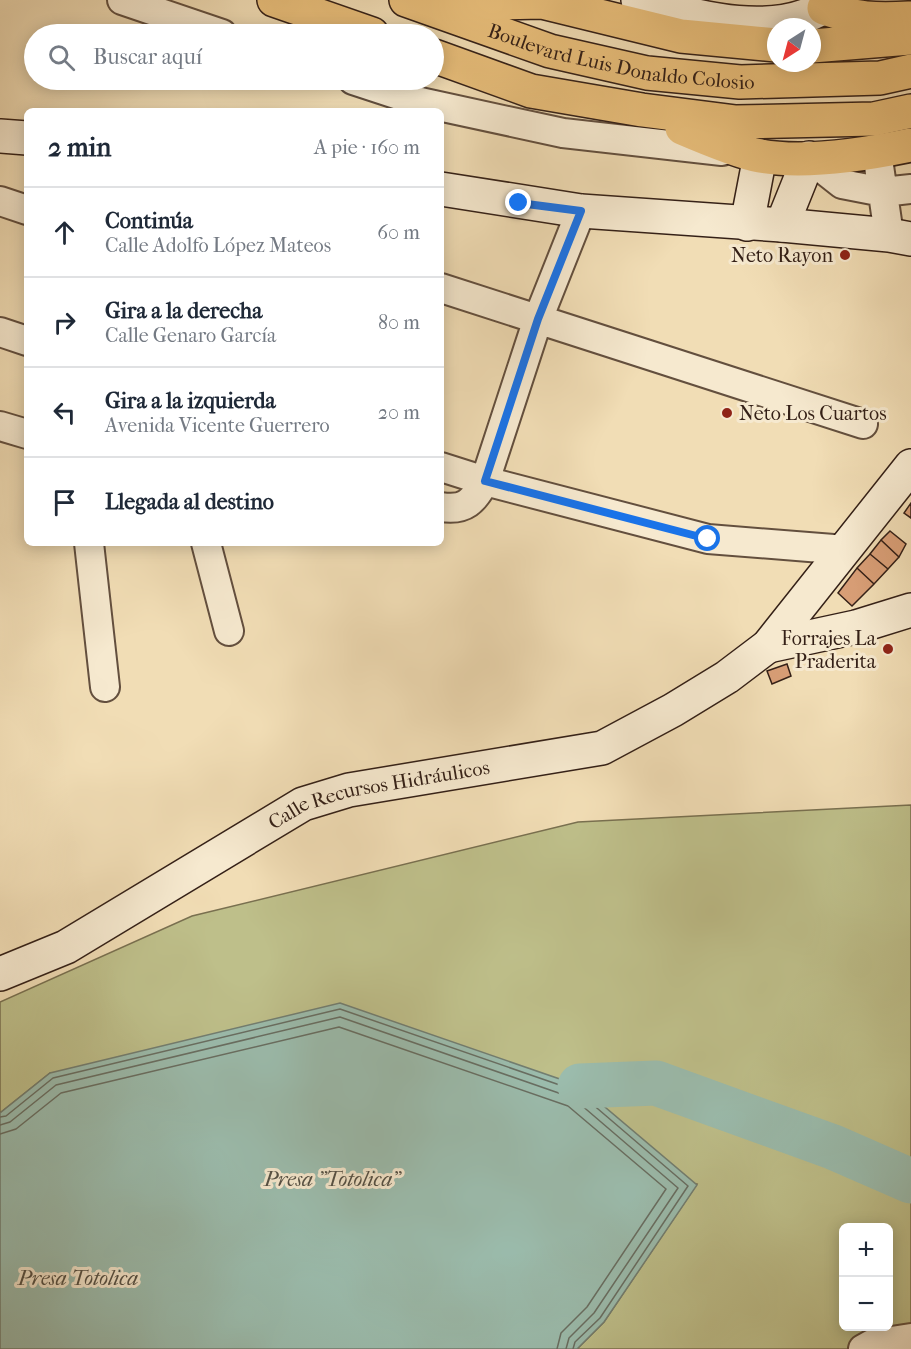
<!DOCTYPE html>
<html lang="es">
<head>
<meta charset="utf-8">
<style>
  :root { --surface:#fff; --page:#f6f6f7; --text:#1f2937; --muted:#747a83; --line:#e0e1e3 }
  body { margin:0; font-family:"IM FELL French Canon",serif; background:var(--page); color:var(--text) }
  .controls { position:absolute; right:18px; bottom:18px; display:grid; overflow:hidden; border-radius:9px; box-shadow:0 3px 15px #0003 }
  .controls button { width:54px; height:54px; display:grid; place-items:center; padding:0; border:0; border-bottom:2px solid var(--line); background:var(--surface); color:var(--text); font:30px sans-serif }
  .compass { position:absolute; left:767px; top:18px; width:54px; height:54px; border-radius:50%; background:var(--surface); box-shadow:0 3px 15px #0003; rotate:216deg }
  .stop { position:absolute; width:18px; height:18px; margin:-14px; border:4px solid #1a73e8; border-radius:50%; background:#fff }
  .stop.end { background:#1a73e8; border-color:#fff; box-shadow:0 2px 6px #0008 }
  .list { margin:0; padding:0; list-style:none }
  h2 { display:flex; justify-content:space-between; align-items:center; height:78px; margin:0; padding:0 24px; font-size:26px }
  h2 small { font-size:20px; font-weight:400; color:var(--muted) }
  .list li { display:grid; grid-template-columns:39px 1fr auto; gap:18px; align-items:center; box-sizing:border-box; height:90px; padding:0 24px; border-top:2px solid var(--line) }
  .list b { display:block; font-size:22px; white-space:nowrap }
  .list p { margin:0; font-size:20px; white-space:nowrap; color:var(--muted) }
  .list em { font-size:20px; font-style:normal; color:var(--muted) }
  .icon { flex:none; width:33px; height:33px; fill:none; stroke:currentColor; stroke-width:2; stroke-linecap:round; stroke-linejoin:round }
  .map { position:relative; flex:none; width:911px; height:1349px; overflow:hidden }
  .search { position:absolute; background:var(--surface); box-shadow:0 3px 15px #0003; left:24px; top:24px; width:420px; height:66px; display:flex; align-items:center; gap:15px; box-sizing:border-box; padding:0 21px; border-radius:33px; color:var(--muted); font-size:22px }
  .panel { position:absolute; background:var(--surface); box-shadow:0 3px 15px #0003; left:24px; top:108px; width:420px; height:438px; border-radius:9px }
  .map>svg:first-child { display:block }
  .green { fill:#bebf8a; stroke:#797050; stroke-width:1.5; fill-rule:evenodd }
  .water { fill:#9bbcad; stroke:#727e71; stroke-width:1.5 }
  .lines { fill:none; stroke-linecap:round; stroke-linejoin:round }
  .shore { stroke:#686e62; stroke-width:1.5 }
  .river { stroke:#9bbcad; stroke-width:45 }
  .building { fill:#d89e76; stroke:#342017; stroke-width:1.5 }
  .street-casing { stroke:#634f3e; stroke-width:32 }
  .secondary-casing { stroke:#342017; stroke-width:36 }
  .highway-casing { stroke:#342017; stroke-width:36 }
  .street { stroke:#f6e9cf; stroke-width:28 }
  .secondary { stroke:#f6e9cf; stroke-width:33 }
  .highway { stroke:#e8be7a; stroke-width:33 }
  .route { stroke:#1a73e8; stroke-width:8 }
  .poi-dot { fill:#8f2418; stroke:#f6e9cf; stroke-width:2 }
  .labels { text-anchor:middle; dominant-baseline:central; stroke-width:6; stroke-linejoin:round; paint-order:stroke }
  .street-label { font-size:20px; fill:#342017; stroke:#f6e9cf }
  .poi-label { font-size:20px; fill:#342017; stroke:#f6e9cf; text-anchor:end }
  .water-label { font-size:21px; font-style:italic; fill:#534f44; stroke:#f6e9cf }
</style>
</head>
<body>
<div class="map">
<svg width="911" height="1349" viewBox="0 0 911 1349">
  <rect width="100%" height="100%" fill="#f1ddb5"/>
  <filter id="stains"><feTurbulence type="fractalNoise" baseFrequency=".00333" numOctaves="4"/><feColorMatrix values="0 0 0 0 .2 0 0 0 0 .09 0 0 0 0 .02 0 0 0 .5 -.17"/></filter>
  <radialGradient id="worn" r=".72"><stop offset=".6" stop-color="#630" stop-opacity="0"/><stop offset="1" stop-color="#630" stop-opacity=".3"/></radialGradient>
  <!-- green -->
  <path class="green" d="M911,805V1349H577L604,1322L697,1184L50,1073L0,1113V1002L192,916L578,822ZM844,1228H888V1326H844Z"/>
  <!-- water -->
  <path class="water" d="M340,1003L580,1086L697,1185L604,1322L577,1349H0V1113L50,1073Z"/>
  <g class="lines">
    <!-- shore -->
    <path class="shore" d="M0,1117L6,1116L53,1078L340,1009L577,1091L688,1186L600,1318L575,1342L573,1349
      M0,1125L10,1122L56,1085L340,1017L573,1098L678,1188L594,1313L569,1338L566,1349
      M0,1134L16,1129L61,1093L339,1027L568,1106L666,1189L587,1307L561,1333L557,1349"/>
    <!-- river -->
    <path class="river" d="M580,1086L656,1083L833,1147L911,1181"/>
  </g>
  <!-- building -->
  <path class="building" d="M911,503V518L904,513Z
    M890,531L906,544L899,557L881,540Z
    M881,540L899,557L888,569L870,554Z
    M870,554L888,569L874,584L857,568Z
    M857,568L874,584L852,606L838,593Z
    M787,664L791,676L772,684L767,671Z"/>
  <g class="lines">
    <defs>
      <path id="street" d="M122,0L222,34
        M353,80L420,102L563,133L722,151
        M877,152L889,235
        M809,158L842,184L883,192L911,189
        M0,201L27,210
        M441,288L863,424
        M0,332L27,341
        M0,426L27,434
        M441,467L485,481L708,539L846,550
        M441,507C466,511 473,501 485,481L538,319L581,211
        M89,543L105,687
        M206,543L229,631
        M863,1349L872,1344L911,1338"/>
      <g id="secondary">
        <path d="M638,0C695,18 782,42 834,0"/>
        <path d="M0,136L27,138"/>
        <path d="M441,189L581,211L782,225L889,235L911,239"/>
        <path d="M747,224L760,156"/>
        <path d="M782,225L809,158"/>
        <path d="M768,646L856,627L911,610"/>
        <path id="s1" d="M0,974L66,947L303,804L349,790L602,748L673,710L727,677L768,646L911,466"/>
      </g>
      <g id="highway">
        <path d="M274,0L372,34"/>
        <path id="s2" d="M406,0L550,51L647,73L740,82L880,78L911,71"/>
        <path d="M438,4L542,2L681,36L776,45"/>
        <path d="M824,8C857,19 875,20 909,18"/>
        <path d="M812,46L911,38"/>
        <path d="M434,56L531,91L642,110L736,122L874,119L911,111"/>
        <path d="M682,128C703,137 738,152 760,156C804,164 868,154 911,145"/>
      </g>
    </defs>
    <!-- street casing -->
    <use href="#street" class="street-casing"/>
    <!-- secondary casing -->
    <use href="#secondary" class="secondary-casing"/>
    <!-- highway casing -->
    <use href="#highway" class="highway-casing"/>
    <!-- street -->
    <use href="#street" class="street"/>
    <!-- secondary -->
    <use href="#secondary" class="secondary"/>
    <!-- highway -->
    <use href="#highway" class="highway"/>
  </g>
  <g class="lines">
    <!-- route -->
    <path class="route" d="M519,203L581,211L538,319L485,481L708,539"/>
  </g>
  <!-- markers -->
  <g class="poi-dot">
    <circle cx="845" cy="255" r="6"/>
    <circle cx="727" cy="413" r="6"/>
    <circle cx="888" cy="649" r="6"/>
  </g>
  <g class="labels">
    <!-- street labels -->
    <g class="street-label">
      <text stroke="none"><textPath href="#s2" startOffset="224">Boulevard Luis Donaldo Colosio</textPath></text>
      <text stroke="none"><textPath href="#s1" startOffset="424">Calle Recursos Hidráulicos</textPath></text>
    </g>
    <!-- poi labels -->
    <g class="poi-label">
      <text x="833" y="255">Neto Rayon</text>
      <text x="739" y="413" text-anchor="start">Neto Los Cuartos</text>
      <text x="876" y="638">Forrajes La<tspan x="876" dy="23">Praderita</tspan></text>
    </g>
    <!-- water labels -->
    <g class="water-label">
      <text x="332" y="1179">Presa "Totolica"</text>
      <text x="78" y="1278">Presa Totolica</text>
    </g>
  </g>
  <rect width="100%" height="100%" filter="url(#stains)"/>
  <rect width="100%" height="100%" fill="url(#worn)"/>
</svg>
<div class="controls">
<button>+</button>
<button>−</button>
</div>
<svg class="compass" viewBox="-18 -18 36 36"><path d="M0-13l5 13h-10z" fill="#e53935"/><path d="M0 13l5-13h-10z" fill="#747a83"/></svg>
<div class="stop" style="left:708px;top:539px"></div>
<div class="stop end" style="left:519px;top:203px"></div>
<div class="search"><svg class="icon" aria-label="search" viewBox="0 0 24 24"><circle cx="10" cy="10" r="6"/><path d="M15 15l6 6"/></svg>Buscar aquí</div>
<section class="panel">
<h2>2 min<small>A pie · 160 m</small></h2>
<ul class="list">
<li><svg class="icon" aria-label="ahead" viewBox="0 0 24 24"><path d="M12 20V5M6 11l6-6 6 6"/></svg><div><b>Continúa</b><p>Calle Adolfo López Mateos</p></div><em>60 m</em></li>
<li><svg class="icon" aria-label="right" viewBox="0 0 24 24"><path d="M7 20v-9h11M14 6l5 5-5 5"/></svg><div><b>Gira a la derecha</b><p>Calle Genaro García</p></div><em>80 m</em></li>
<li><svg class="icon" aria-label="left" viewBox="0 0 24 24"><path d="M17 20v-9H6M10 6l-5 5 5 5"/></svg><div><b>Gira a la izquierda</b><p>Avenida Vicente Guerrero</p></div><em>20 m</em></li>
<li><svg class="icon" aria-label="arrive" viewBox="0 0 24 24"><path d="M6 21V4h12l-3 4 3 4H6"/></svg><div><b>Llegada al destino</b></div></li>
</ul>
</section>
</div>
</body>
</html>
